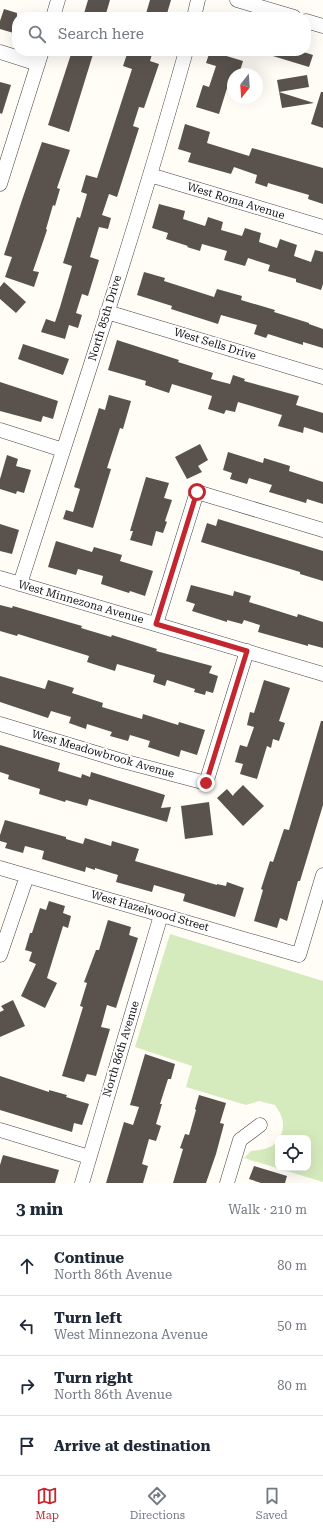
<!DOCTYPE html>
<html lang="en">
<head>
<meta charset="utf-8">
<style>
  :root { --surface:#fff; --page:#f6f6f7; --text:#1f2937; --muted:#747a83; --line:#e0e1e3; --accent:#c4262e }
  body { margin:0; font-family:"Roboto Serif",serif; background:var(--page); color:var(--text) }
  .controls { position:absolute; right:12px; bottom:12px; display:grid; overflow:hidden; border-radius:8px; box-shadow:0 4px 16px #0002 }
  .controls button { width:36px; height:36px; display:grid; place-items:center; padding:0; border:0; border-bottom:1px solid var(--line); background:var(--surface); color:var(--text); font:20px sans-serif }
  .compass { position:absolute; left:227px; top:68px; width:36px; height:36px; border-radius:50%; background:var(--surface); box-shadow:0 4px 16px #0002; rotate:197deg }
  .stop { position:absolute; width:12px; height:12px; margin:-9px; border:3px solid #c4262e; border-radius:50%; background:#fff }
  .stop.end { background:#c4262e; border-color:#fff; box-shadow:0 1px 4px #0008 }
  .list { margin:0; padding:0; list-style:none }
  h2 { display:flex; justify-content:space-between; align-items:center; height:52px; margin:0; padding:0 16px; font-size:17px }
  h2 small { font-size:13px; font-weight:400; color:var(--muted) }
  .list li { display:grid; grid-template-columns:26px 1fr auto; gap:12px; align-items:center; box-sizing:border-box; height:60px; padding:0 16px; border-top:1px solid var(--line) }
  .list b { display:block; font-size:15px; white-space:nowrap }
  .list p { margin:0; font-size:13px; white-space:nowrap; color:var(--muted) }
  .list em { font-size:13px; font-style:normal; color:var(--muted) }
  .icon { flex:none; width:22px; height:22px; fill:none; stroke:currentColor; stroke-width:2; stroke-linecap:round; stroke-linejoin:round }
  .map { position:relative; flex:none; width:323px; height:1183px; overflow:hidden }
  .search { position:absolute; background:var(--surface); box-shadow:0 4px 16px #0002; left:12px; right:12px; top:12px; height:44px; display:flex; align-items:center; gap:10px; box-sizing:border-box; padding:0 14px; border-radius:16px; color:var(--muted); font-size:15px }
  .sheet { height:292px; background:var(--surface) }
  nav { display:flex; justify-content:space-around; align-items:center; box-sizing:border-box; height:56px; border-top:1px solid var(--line); background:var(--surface); font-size:11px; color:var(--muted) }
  nav a { display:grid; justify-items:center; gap:2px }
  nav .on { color:var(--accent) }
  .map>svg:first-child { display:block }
  .green { fill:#d5ebbd }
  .building { fill:#5a524d }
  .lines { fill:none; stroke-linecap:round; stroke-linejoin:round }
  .minor-casing { stroke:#444; stroke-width:15 }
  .minor { stroke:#fff; stroke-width:14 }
  .route { stroke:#c4262e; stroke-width:5 }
  .labels { text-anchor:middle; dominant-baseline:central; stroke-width:4; stroke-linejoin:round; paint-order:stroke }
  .street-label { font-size:11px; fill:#111; stroke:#fff }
</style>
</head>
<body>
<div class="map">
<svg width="323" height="1183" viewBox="0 0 323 1183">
  <rect width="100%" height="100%" fill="#fffdf5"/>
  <!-- green -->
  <path class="green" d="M170,934L323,981V1182L244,1158L251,1151C261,1150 272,1149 278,1140V1168H308V1138H279C287,1126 282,1115 275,1105L259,1101L246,1105L186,1087L192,1066L135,1047Z"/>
  <!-- building -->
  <path class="building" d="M88,0H110L105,17H83Z
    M150,0H171L166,17H145Z
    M4,9L17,13V34L0,29V21Z
    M72,51H94L69,132L48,125Z
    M128,51H153L150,61L159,64L144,108L139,107L133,126L139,128L117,197L109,194L102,215L111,218L108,229L99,227L90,257L99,260L88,296L82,294L76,313L82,315L78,328L69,325L65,339L41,332L46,319L55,322L60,307L72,266L63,263L77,217L80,218L87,194L81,192L86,175L97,178L132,69L123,66Z
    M210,51L243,61L239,74H233V86L228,85L219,114L196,107L203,85L209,87L216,66L206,63Z
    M264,51H300L313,55L309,67L263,53Z
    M307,75L309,87L279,92L314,103L282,108L277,80Z
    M0,82L11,85L2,114L0,113Z
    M321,92H323V128L311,124Z
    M185,124L210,132L207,143L249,156L252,148L323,168V204L308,199L309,195L268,183L267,187L255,183L257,175L234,167L231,174L188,162L191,153L178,149Z
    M42,142L70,150L57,188L60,189L55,206L53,205L46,229L47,230L33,271L39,272L34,287L5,277L12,257L4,255L22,200Z
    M159,204L185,211L183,219L205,226L208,217L223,222L221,230L242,236L245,228L261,233L259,242L277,248L280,239L297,245L294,256L311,262L315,250L323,252V284L321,290L296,282V279L268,271L270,265L248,258L245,266L224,260L227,251L202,244L200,251L187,247L188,246L166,239L168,233L152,228Z
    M144,272L165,278L164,281L214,297L217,289L242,296L241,300L275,310L274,312L309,323V324L323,329V348L303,342V345L268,334L266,338L254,334L257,325L221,315L218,324L171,309L172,306L137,295Z
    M4,282L26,302L16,313L0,299V287Z
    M117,340L179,360L178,362L213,373L211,379L230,384L233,375L245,379L244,381L299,396L296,405L323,413V433L304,427L303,433L278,426L282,415L238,402L235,412L226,410L224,414L208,409L212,396L172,384L169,393L145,385L146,381L108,370Z
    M23,344L69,359L63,375L18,359Z
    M0,382L58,401L53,419L43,416L41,422L0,411Z
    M109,395L131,401L123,429L120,428L107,468L111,469L93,528L63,519L66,510L73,512L80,489L74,487L99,408L105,410Z
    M200,444L208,460L198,466L202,472L187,479L175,457Z
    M228,452L263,463L264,458L290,466L289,471L323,482V504L307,499L306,503L269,492L272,485L249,478L247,484L230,479L232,473L223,470Z
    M7,455L18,459L16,466L31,470L24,493L17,491L16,494L0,489V479Z
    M146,477L169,483L164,498L172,500L165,521L167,522L163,533L156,531L152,546L130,540L133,531H130Z
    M218,519L323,551V581L300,574V572L201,542L207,523L216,526Z
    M0,524L19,530L12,554L0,551Z
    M56,541L92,552L94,547L122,555L120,561L153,571L145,596L130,591L129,593L101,584L103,576L78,569L76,575L48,567Z
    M191,585L233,596L234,591L251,596L249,602L297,617L298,614L323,622V648L308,644V646L258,632L260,625L244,620L242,624L227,620V622L192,611L195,604L186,601Z
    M0,605L12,608L13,606L82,626L81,628L111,637L112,635L157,649L156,651L212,666L209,673L218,676L213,693L206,691L205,695L194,692L195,689L167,680L165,686L153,682L155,675L117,664L115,671L87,662L89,656L18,634L17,636L0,631Z
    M0,676L45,689L48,680L74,688L72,693L103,703L102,707L142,719L143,714L178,725L179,722L205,730L197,755L181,750L179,757L148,747L150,741L130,735L128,741L110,736L112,732L87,724L86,729L69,723L71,717L51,711L48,718L0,702Z
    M264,680L290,688L279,721L285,723L279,741L273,739L271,748L267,746L257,779L240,774L243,764L235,762L240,745L247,747L254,727L247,725L250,712L254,713Z
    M321,721H323V805L300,881H298L287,921L280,918L277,928L254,921L263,890L261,889L270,861L273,862L284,829L289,830Z
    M0,745L60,763L58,771L81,778L82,774L90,777L91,772L165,795L161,808L171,807L167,822L89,799L87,806L66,800L65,802L39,794L40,789L8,779L9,775L0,772Z
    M243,785L264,806L243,826L217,798L227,789L233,796L234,794Z
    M209,802L213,835L185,839L181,806Z
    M5,820L66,837V839L83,844L85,838L111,846L112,841L139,849L135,861L217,885V884L226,886L227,882L244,888L235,917L183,901L185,894L154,885L152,892L116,882L118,875L95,868V870L86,867L85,872L42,859L44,851L25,846L23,853L5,848L7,843L0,841V835Z
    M49,901L65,906L63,913L71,916L68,928L63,926L47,978L57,983L45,1008L21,996L36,964L29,961L32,952L25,950L30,933H32L40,908L46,910Z
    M108,920L131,927L129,935L138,938L116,1008L107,1005L101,1027L110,1029L96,1076L87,1074L84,1082L62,1076L83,1007L80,1006L87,983L84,982L96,950H99Z
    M13,1000L25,1026L0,1037V1012L4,1010L1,1006Z
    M145,1054L175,1064L171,1079H168L160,1104H162L156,1124L161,1126L156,1141L149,1139L142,1164L148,1166L143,1183H106L124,1122L133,1125L139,1107L130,1105Z
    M0,1076L49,1092V1090L67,1095L66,1097L89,1104L82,1125L74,1123L72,1132L0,1110Z
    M199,1095L226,1103L220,1123L224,1124L216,1154L206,1183H173L183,1149L180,1148L185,1134L189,1135L196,1110L195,1109Z
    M3,1155L59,1170L55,1183H0V1165Z
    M254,1166L287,1176L285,1183H261L249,1179Z"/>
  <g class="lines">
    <defs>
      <path id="minor" d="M237,0L294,17
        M53,17L58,0
        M194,17L198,0
        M306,21L323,26
        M0,52L38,64
        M150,175L323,227
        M0,184L42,51
        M107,312L323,377
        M0,430L63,450
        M0,578L323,674
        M20,584C77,407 136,230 186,51
        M156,624L197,492L323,530
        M0,724L119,760L206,783L247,651
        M0,868L299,955L323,875
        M0,955L27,876
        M0,1130L89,1157
        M82,1183L161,915
        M227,1183L240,1140L260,1125"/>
    </defs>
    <!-- minor casing -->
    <use href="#minor" class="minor-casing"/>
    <!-- minor -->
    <use href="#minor" class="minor"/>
  </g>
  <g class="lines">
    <!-- route -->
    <path class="route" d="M197,492L156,624L247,651L206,783"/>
  </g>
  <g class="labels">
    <!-- street labels -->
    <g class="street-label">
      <text transform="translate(236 201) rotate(17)">West Roma Avenue</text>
      <text transform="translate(105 318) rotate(-73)">North 85th Drive</text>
      <text transform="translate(215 344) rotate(17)">West Sells Drive</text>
      <text transform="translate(81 602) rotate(16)">West Minnezona Avenue</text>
      <text transform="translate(103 754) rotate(16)">West Meadowbrook Avenue</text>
      <text transform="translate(150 911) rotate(16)">West Hazelwood Street</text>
      <text transform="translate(121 1049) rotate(-73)">North 86th Avenue</text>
    </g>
  </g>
</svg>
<div class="controls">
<button><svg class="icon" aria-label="locate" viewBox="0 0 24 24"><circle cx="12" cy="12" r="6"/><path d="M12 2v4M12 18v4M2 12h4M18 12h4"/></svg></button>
</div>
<svg class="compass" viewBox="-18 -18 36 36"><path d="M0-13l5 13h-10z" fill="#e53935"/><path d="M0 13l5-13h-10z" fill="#747a83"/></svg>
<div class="stop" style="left:197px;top:492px"></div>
<div class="stop end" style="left:206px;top:783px"></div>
<div class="search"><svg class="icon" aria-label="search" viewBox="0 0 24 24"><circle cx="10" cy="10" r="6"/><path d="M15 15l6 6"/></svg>Search here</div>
</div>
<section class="sheet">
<h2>3 min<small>Walk · 210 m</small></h2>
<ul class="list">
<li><svg class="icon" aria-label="ahead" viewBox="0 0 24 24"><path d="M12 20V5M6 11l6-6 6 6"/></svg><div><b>Continue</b><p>North 86th Avenue</p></div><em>80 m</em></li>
<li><svg class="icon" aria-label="left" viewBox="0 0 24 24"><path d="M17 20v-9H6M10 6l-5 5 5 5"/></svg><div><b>Turn left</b><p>West Minnezona Avenue</p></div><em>50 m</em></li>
<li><svg class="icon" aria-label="right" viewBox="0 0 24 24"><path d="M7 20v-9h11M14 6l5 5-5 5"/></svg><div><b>Turn right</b><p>North 86th Avenue</p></div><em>80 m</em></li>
<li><svg class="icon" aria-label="arrive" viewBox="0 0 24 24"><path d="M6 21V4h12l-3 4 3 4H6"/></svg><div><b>Arrive at destination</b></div></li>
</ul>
</section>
<nav>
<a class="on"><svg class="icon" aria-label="map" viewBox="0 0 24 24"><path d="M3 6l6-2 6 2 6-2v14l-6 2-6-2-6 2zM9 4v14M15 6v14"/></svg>Map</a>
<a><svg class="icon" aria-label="directions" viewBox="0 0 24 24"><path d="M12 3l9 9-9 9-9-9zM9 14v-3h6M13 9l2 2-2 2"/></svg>Directions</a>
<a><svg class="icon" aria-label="saved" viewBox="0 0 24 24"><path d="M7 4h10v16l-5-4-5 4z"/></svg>Saved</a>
</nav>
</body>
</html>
